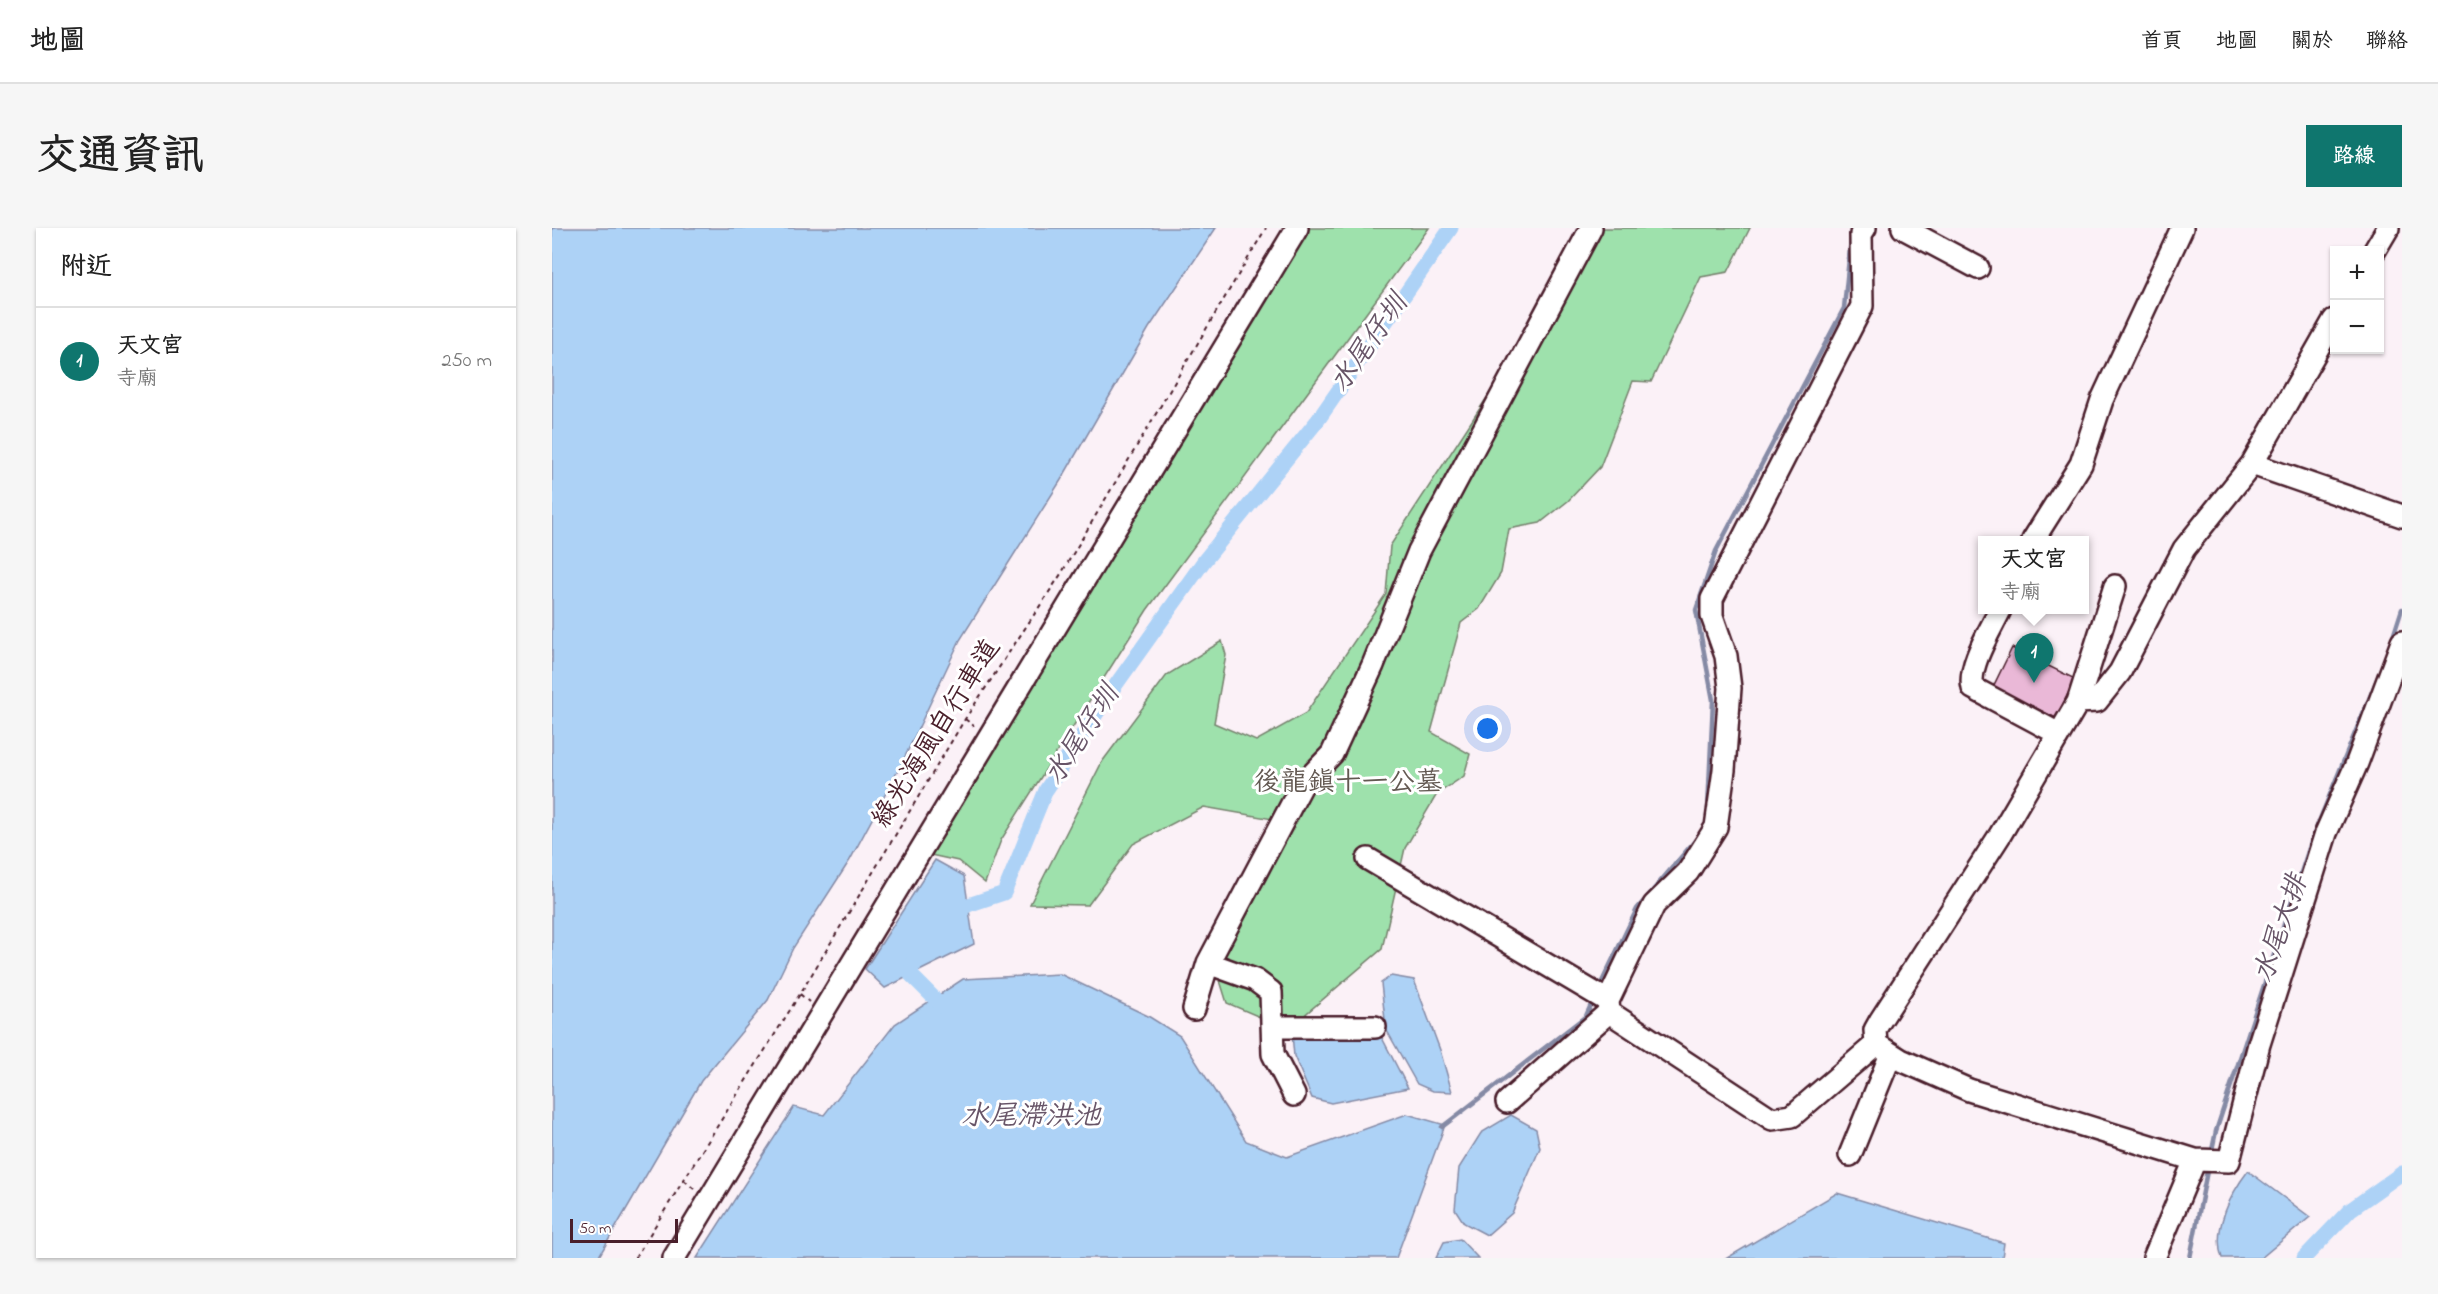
<!DOCTYPE html>
<html lang="zh-TW">
<head>
<meta charset="utf-8">
<style>
  :root { --surface:#fff; --page:#f6f6f6; --text:#222; --muted:#767676; --line:#e0e0e0; --accent:#0f766e }
  body { margin:0; font-family:"Indie Flower","LXGW WenKai TC",sans-serif; background:var(--page); color:var(--text) }
  .controls { position:absolute; right:18px; top:18px; display:grid; overflow:hidden; border-radius:0px; box-shadow:0 2px 4px #0004 }
  .controls button { width:54px; height:54px; display:grid; place-items:center; padding:0; border:0; border-bottom:2px solid var(--line); background:var(--surface); color:var(--text); font:30px sans-serif }
  .scale { position:absolute; left:18px; bottom:15px; width:108px; box-sizing:border-box; padding-left:6px; border:3px solid #4a1f2b; border-top:0; font-size:16px; line-height:21px; white-space:nowrap; color:#4a1f2b; -webkit-text-stroke:4px #fff; paint-order:stroke }
  .you { position:absolute; left:936px; top:501px; width:21px; height:21px; margin:-15px; border:4px solid #fff; border-radius:50%; background:#1a73e8; box-shadow:0 0 0 9px #1a73e833 }
  .badge { display:grid; place-items:center; width:39px; height:39px; border-radius:50%; background:var(--accent); color:#fff; font-size:20px; font-weight:700 }
  .pin { position:absolute; translate:-50% -50px; filter:drop-shadow(0 2px 3px #0008) }
  .pin::after { content:''; position:absolute; top:32px; width:21px; height:18px; background:inherit; clip-path:polygon(0 0,100% 0,50% 100%) }
  .popup { position:absolute; left:1426px; top:308px; width:111px; height:78px; box-sizing:border-box; display:grid; place-content:center; border-radius:0px; background:var(--surface); filter:drop-shadow(0 2px 4px #0005); font-size:20px; white-space:nowrap; color:var(--muted) }
  .popup b { font-size:22px; color:var(--text) }
  .popup::after { content:''; position:absolute; left:50%; top:100%; margin-left:-12px; border:12px solid transparent; border-top-color:var(--surface) }
  .list { margin:0; padding:0; list-style:none }
  h2 { display:flex; justify-content:space-between; align-items:center; height:78px; margin:0; padding:0 24px; font-size:26px }
  h2 small { font-size:20px; font-weight:400; color:var(--muted) }
  .list li { display:grid; grid-template-columns:39px 1fr auto; gap:18px; align-items:center; box-sizing:border-box; height:108px; padding:0 24px; border-top:2px solid var(--line) }
  .list b { display:block; font-size:22px; white-space:nowrap }
  .list p { margin:0; font-size:20px; white-space:nowrap; color:var(--muted) }
  .list em { font-size:20px; font-style:normal; color:var(--muted) }
  .map { position:relative; flex:none; width:1850px; height:1030px; overflow:hidden; border-radius:0px }
  header { display:flex; align-items:center; gap:36px; box-sizing:border-box; height:84px; padding:0 30px; background:var(--surface); border-bottom:2px solid var(--line) }
  header strong { font-size:28px }
  nav { display:flex; gap:33px; margin-inline-start:auto; font-size:21px }
  .intro { display:flex; align-items:center; justify-content:space-between; box-sizing:border-box; height:144px; padding:0 36px }
  h1 { margin:0; font-size:42px }
  .button { padding:15px 27px; border-radius:0px; background:var(--accent); color:#fff; font-size:21px; font-weight:700 }
  main { display:flex; gap:36px; padding:0 36px }
  aside { flex:1; background:var(--surface); border-radius:0px; box-shadow:0 2px 4px #0004 }
  .map>svg:first-child { display:block }
  .green { fill:#9ee1ac; stroke:#74806c; stroke-width:1.5 }
  .water { fill:#add2f6; stroke:#858aa5; stroke-width:1.5 }
  .lines { fill:none; stroke-linecap:round; stroke-linejoin:round }
  .stream { stroke:#858aa5; stroke-width:4.5 }
  .canal { stroke:#add2f6; stroke-width:15 }
  .building { fill:#eab8d7; stroke:#4a1f2b; stroke-width:1.5 }
  .minor-casing { stroke:#4a1f2b; stroke-width:26 }
  .path { stroke:#4a1f2b; stroke-width:2; stroke-dasharray:4.5 4.5; stroke-linecap:butt }
  .minor { stroke:#fff; stroke-width:21 }
  .labels { text-anchor:middle; dominant-baseline:central; stroke-width:6; stroke-linejoin:round; paint-order:stroke }
  .street-label { font-size:27px; fill:#4a1f2b; stroke:#fff }
  .park-label { font-size:27px; fill:#635952; stroke:#fff }
  .water-label { font-size:28px; font-style:italic; fill:#685568; stroke:#fff }
</style>
</head>
<body>
<header>
<strong>地圖</strong>
<nav><a>首頁</a><a>地圖</a><a>關於</a><a>聯絡</a></nav>
</header>
<div class="intro"><h1>交通資訊</h1><a class="button">路線</a></div>
<main>
<aside>
<h2>附近<small></small></h2>
<ul class="list">
<li><span class="badge">1</span><div><b>天文宮</b><p>寺廟</p></div><em>250 m</em></li>
</ul>
</aside>
<div class="map">
<svg width="1850" height="1030" viewBox="0 0 1850 1030">
  <rect width="100%" height="100%" fill="#fbf1f7"/>
  <filter id="ink" filterUnits="userSpaceOnUse"><feTurbulence type="fractalNoise" baseFrequency=".0167" numOctaves="2"/><feDisplacementMap in="SourceGraphic" scale="12" xChannelSelector="R" yChannelSelector="G"/><feConvolveMatrix kernelMatrix="1 2 1 2 8 2 1 2 1" color-interpolation-filters="sRGB"/></filter>
  <g filter="url(#ink)">
    <!-- green -->
    <path class="green" d="M758,0H877L595,382L449,612L433,655L406,633L374,626Z
      M1032,0H1198L1176,44L1149,49L1099,154L1081,153L1048,239L1016,273L988,295L957,301L949,345L927,381L909,395L879,504L918,526L912,548L885,566L853,620L830,721L736,801L675,775L660,727L721,591L652,579L581,616L536,677L478,676L550,534L615,447L670,413L674,427L662,495L704,513L754,485L834,366L838,318L936,168Z"/>
    <!-- water -->
    <path class="water" d="M0,0H664L597,100L509,252L408,412L350,535L298,632L241,720L216,772L149,853L46,1030H0Z
      M383,632L412,648L422,716L333,760L313,741Z
      M508,746L596,788L628,808L694,913L735,929L855,886L893,897L844,1030H145L242,879L272,887L343,796L411,751Z
      M839,748L862,752L888,822L900,864L881,863L865,856L834,801L829,755Z
      M740,806H828L856,860L779,875L760,870L742,828Z
      M959,887L984,901L988,920L960,985L935,1007L912,995L903,981L907,940L929,905Z
      M1696,943L1758,989L1709,1030H1670C1660,1002 1679,965 1696,943Z
      M1285,965L1452,1015L1450,1030H1175Z
      M908,1011L926,1030H884L892,1014Z"/>
    <g class="lines">
      <!-- stream -->
      <path class="stream" d="M1840,412L1850,381
        M1156,581L1161,472L1144,382L1164,323L1292,80L1300,0
        M1047,760L1085,681L1147,608
        M890,899L1034,788L1042,770
        M1659,927L1664,903L1761,608L1834,429
        M1638,1030L1656,938"/>
      <!-- canal -->
      <path class="canal" d="M400,687L416,677L452,665L494,562L558,465L652,333L766,192L899,0
        M362,728L359,747L397,785
        M1752,1030L1798,982L1850,945"/>
    </g>
    <!-- building -->
    <path class="building" d="M1460,420L1523,451L1504,490L1441,459Z"/>
    <g class="lines">
      <defs>
        <path id="minor" d="M1313,0L1309,6L1310,78L1160,371V388L1174,428L1178,460L1172,542L1164,599L1136,644L1102,677L1056,773L1057,784L1220,891L1240,888L1324,816L1349,832L1417,862L1643,932L1602,1030
          M1351,0L1426,40
          M1823,22L1836,0
          M1700,236L1850,288
          M1481,312L1529,236L1550,172L1630,0
          M1448,382C1439,401 1415,439 1421,460L1507,506
          M1526,474L1563,358
          M816,631L1056,773
          M656,735L703,752L719,764L721,826L742,867
          M642,781L656,735L750,557L780,526L821,437L867,323L1039,0
          M721,799H823
          M1324,816L1323,802L1328,793L1448,607L1526,474L1545,473L1568,444L1632,321L1700,236L1782,92
          M955,874L1057,784
          M1298,927L1339,826
          M1643,932L1677,933L1707,816L1774,605L1805,535L1850,414
          M122,1030L745,0"/>
      </defs>
      <!-- minor casing -->
      <use href="#minor" class="minor-casing"/>
      <!-- path -->
      <path class="path" d="M413,491L422,498
        M248,766L257,774
        M132,952L143,962
        M83,1030L248,766L413,491L509,346L714,0"/>
      <!-- minor -->
      <use href="#minor" class="minor"/>
    </g>
  </g>
  <g class="labels">
    <!-- street labels -->
    <g class="street-label">
      <text transform="translate(385 506) rotate(-58)">綠光海風自行車道</text>
    </g>
    <!-- park labels -->
    <g class="park-label">
      <text x="796" y="555">後龍鎮十一公墓</text>
    </g>
    <!-- water labels -->
    <g class="water-label">
      <text transform="translate(818 116) rotate(-55)">水尾仔圳</text>
      <text transform="translate(531 508) rotate(-57)">水尾仔圳</text>
      <text transform="translate(1730 701) rotate(-71)">水尾大排</text>
      <text x="479" y="889">水尾滯洪池</text>
    </g>
  </g>
</svg>
<div class="controls">
<button>+</button>
<button>−</button>
</div>
<div class="scale">50 m</div>
<div class="you"></div>
<div class="pin badge" style="left:1482px;top:455px">1</div>
<div class="popup"><b>天文宮</b>寺廟</div>
</div>
</main>
</body>
</html>
